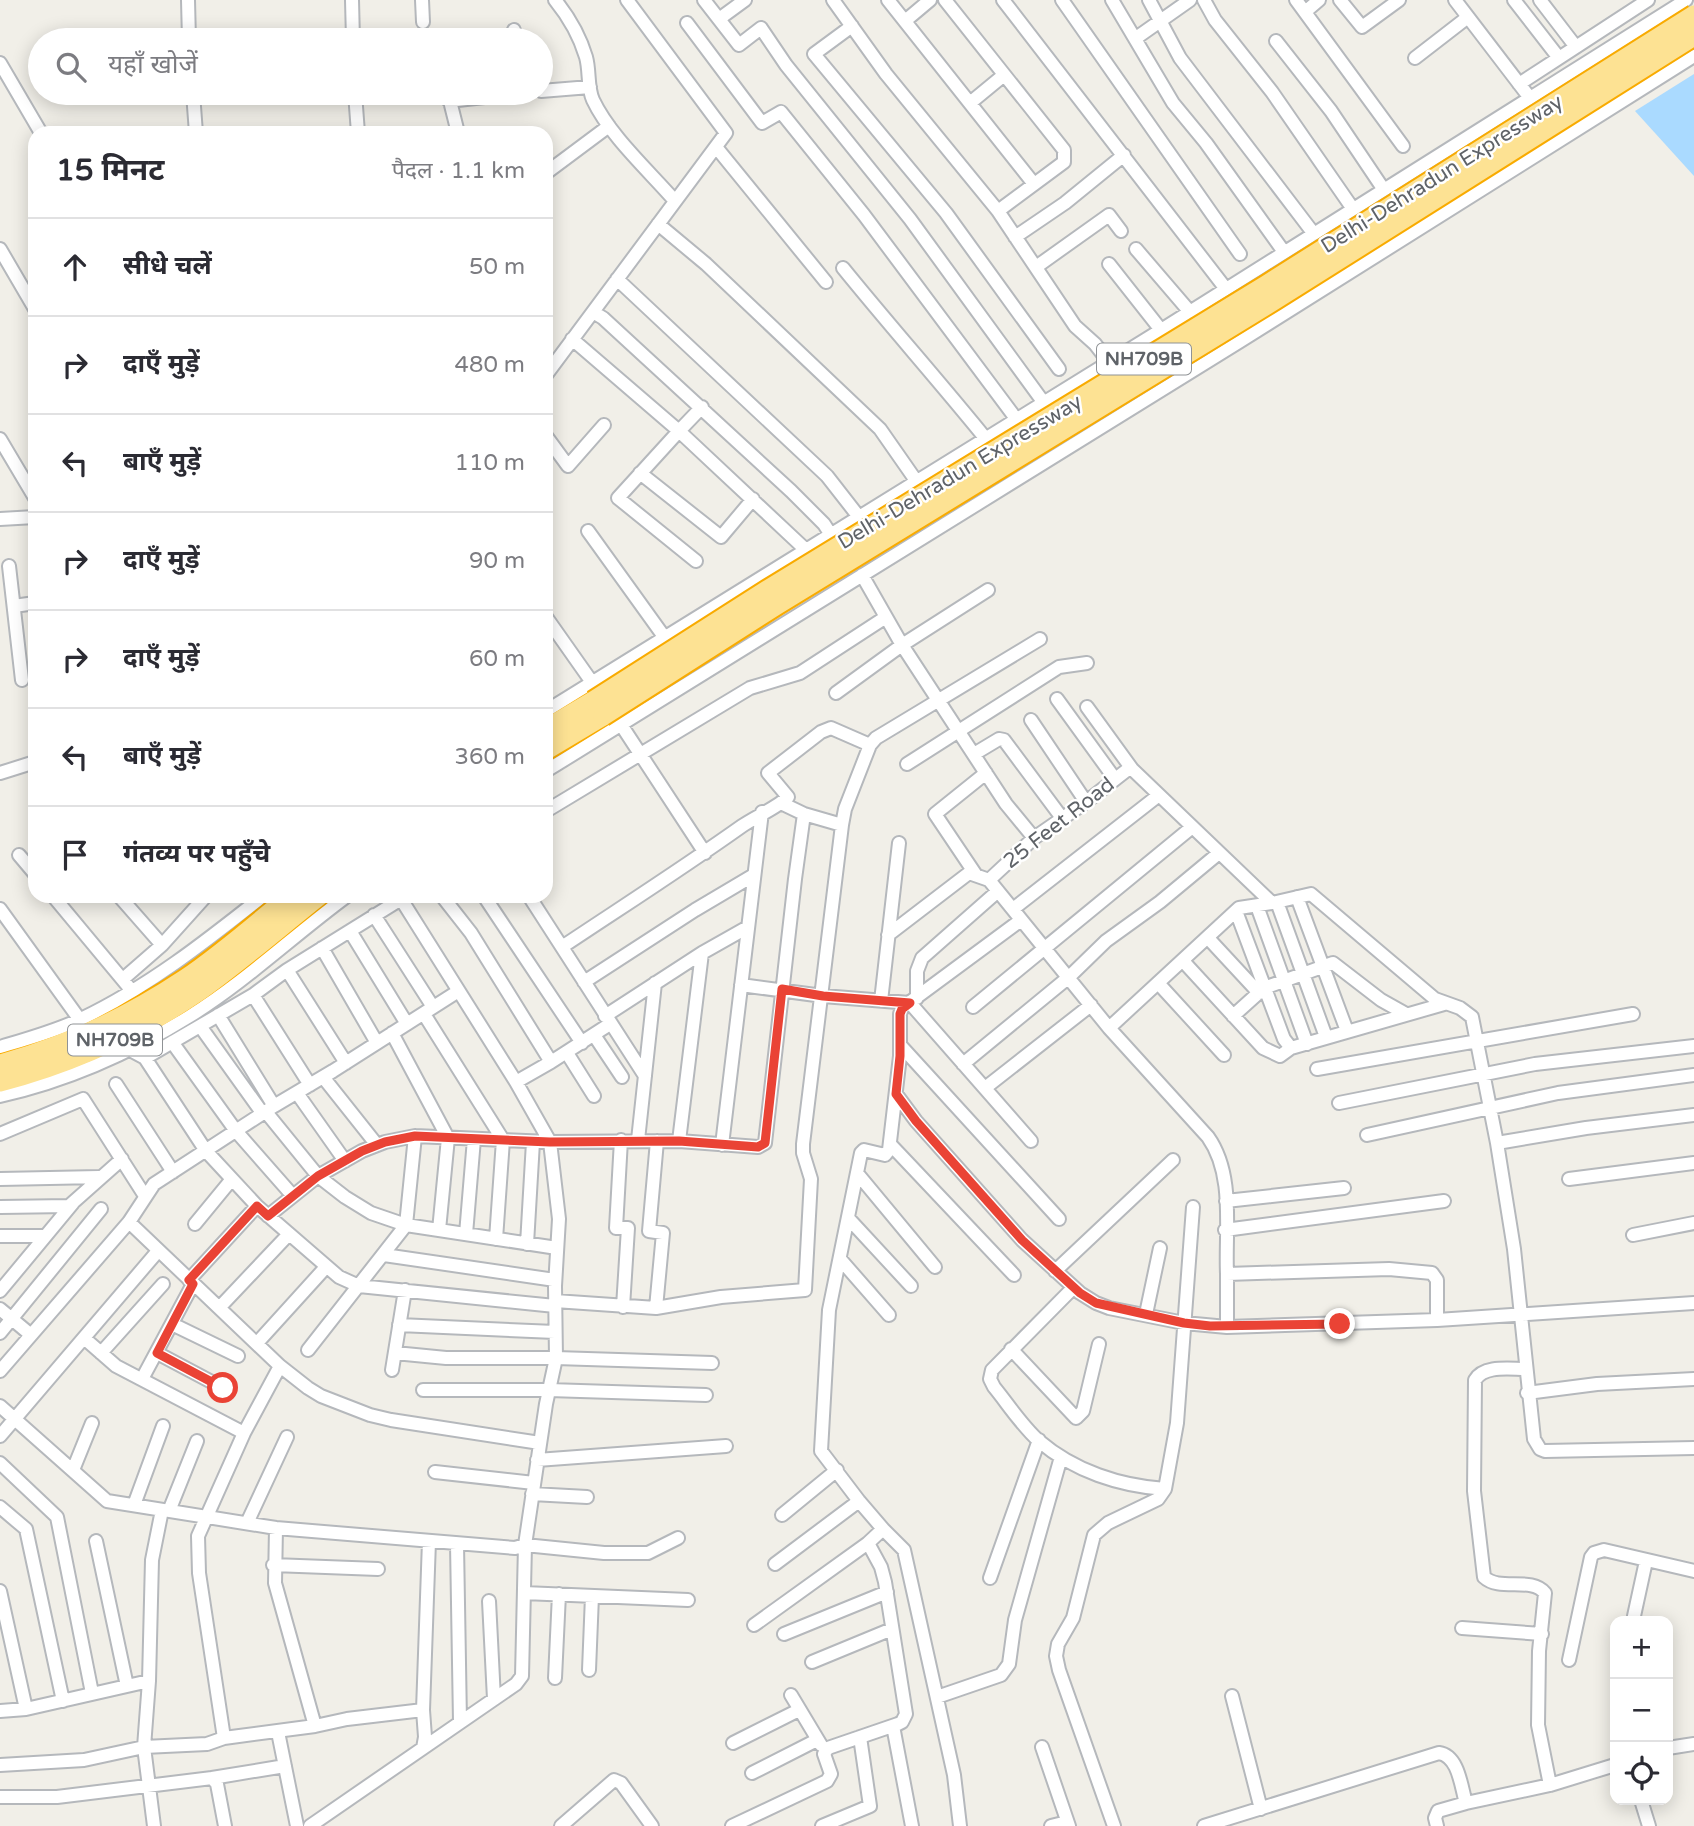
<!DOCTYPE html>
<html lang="hi">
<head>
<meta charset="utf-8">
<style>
  :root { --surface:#fff; --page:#f7f7f7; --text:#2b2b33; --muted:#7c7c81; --line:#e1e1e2 }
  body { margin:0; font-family:"Varela Round","Noto Sans Devanagari",sans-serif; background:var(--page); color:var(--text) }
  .controls { position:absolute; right:21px; bottom:21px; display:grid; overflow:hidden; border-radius:14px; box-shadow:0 4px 18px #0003 }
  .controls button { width:63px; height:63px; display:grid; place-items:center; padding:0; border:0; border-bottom:2px solid var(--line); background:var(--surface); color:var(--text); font:35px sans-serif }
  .stop { position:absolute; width:21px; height:21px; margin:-16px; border:5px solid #ea4335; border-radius:50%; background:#fff }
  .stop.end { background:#ea4335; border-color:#fff; box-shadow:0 2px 7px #0008 }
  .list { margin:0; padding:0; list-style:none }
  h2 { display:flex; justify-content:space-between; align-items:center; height:91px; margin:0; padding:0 28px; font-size:30px }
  h2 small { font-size:23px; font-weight:400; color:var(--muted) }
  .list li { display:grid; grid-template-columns:46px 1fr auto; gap:21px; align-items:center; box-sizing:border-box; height:98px; padding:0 28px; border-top:2px solid var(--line) }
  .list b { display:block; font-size:26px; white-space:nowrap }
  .list em { font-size:23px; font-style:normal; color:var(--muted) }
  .icon { flex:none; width:38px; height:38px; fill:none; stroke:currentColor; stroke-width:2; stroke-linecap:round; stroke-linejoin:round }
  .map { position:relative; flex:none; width:1694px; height:1826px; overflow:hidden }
  .search { position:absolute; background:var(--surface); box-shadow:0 4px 18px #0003; left:28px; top:28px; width:525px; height:77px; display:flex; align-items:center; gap:18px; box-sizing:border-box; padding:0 24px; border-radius:38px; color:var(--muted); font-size:26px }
  .panel { position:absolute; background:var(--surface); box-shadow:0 4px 18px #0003; left:28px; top:126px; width:525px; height:777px; border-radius:21px }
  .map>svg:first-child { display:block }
  .water { fill:#aadaff }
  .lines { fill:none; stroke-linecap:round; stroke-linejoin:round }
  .minor-casing { stroke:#b5b8bc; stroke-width:16 }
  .highway-casing { stroke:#f9ab00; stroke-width:23 }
  .minor { stroke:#fff; stroke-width:12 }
  .highway { stroke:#fde293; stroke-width:19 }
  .highway-bridge-casing { stroke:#f9ab00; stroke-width:23; stroke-linecap:butt }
  .highway-bridge { stroke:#fde293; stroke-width:19 }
  .route { stroke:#ea4335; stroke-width:9 }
  .labels { text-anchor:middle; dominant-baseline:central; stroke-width:5; stroke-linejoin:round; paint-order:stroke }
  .shield { fill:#fff; stroke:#8f9295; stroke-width:2 }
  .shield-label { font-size:19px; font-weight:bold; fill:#5f6368 }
  .street-label { font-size:21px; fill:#5f6368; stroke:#fff }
</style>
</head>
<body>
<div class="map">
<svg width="1694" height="1826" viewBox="0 0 1694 1826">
  <rect width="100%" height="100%" fill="#f1efe8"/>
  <!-- water -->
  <path class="water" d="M1694,74V176L1635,111Z"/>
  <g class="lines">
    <defs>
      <path id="minor" d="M188,0L189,40
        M352,0L353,40
        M422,0L423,22
        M555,0C568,16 580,37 586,57C590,71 587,87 593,100C610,136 649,171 675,201
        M704,0L739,45L761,28L786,65L910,219L1044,403
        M833,0L886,74L998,211L1075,326L1095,344L1109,362
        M888,0L1034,184
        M945,0L1064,150V162L998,211
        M1003,0L1226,289
        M1062,0L1240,254
        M1112,0L1173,103L1206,143L1284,252
        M1149,0L1180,58L1314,234
        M1204,0L1215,20L1272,92L1353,209
        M1296,0L1403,146
        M1340,0L1362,27L1399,0
        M1455,0L1530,98
        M1514,0L1559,58L1648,0
        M1540,0L1576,47
        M1305,12L1319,0
        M719,19L745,0
        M905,21L930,0
        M687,23L762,123L781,112L864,215L1017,420
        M852,26L814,54L946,213L1059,369
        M514,30L516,40
        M477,37V40
        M1136,38L1190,0
        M1276,41L1331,111L1384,190
        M1415,58L1468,17
        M0,63L41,133
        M1519,84L1559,58
        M541,91L590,87
        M193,93L196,133
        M355,93L358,133
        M448,93L458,133
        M449,101L522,93
        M970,103L1004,75
        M716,147L826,282
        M546,173L609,126
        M658,224L706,264L880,429L917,482
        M1015,237L1065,203L1124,155
        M0,249L35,309
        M1136,249L1190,312
        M1109,264L1161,330
        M1036,267L1109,215L1121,231
        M843,268C890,326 939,381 986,439
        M617,279L827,476L859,517
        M593,312L603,318L791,491L824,524L831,535
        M572,339L679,431L618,498L696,561
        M546,375L726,133L627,0
        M702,407L679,431L806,550
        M546,436L568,466L604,425
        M0,439L35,498
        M640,473L721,537L753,499
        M0,519L35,517
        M588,531L665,638
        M9,566L22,680
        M862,575L902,645L1006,804L1034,838
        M14,606L35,603
        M546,617L596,688
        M836,693L902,645L988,590
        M1057,699L1115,779
        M1087,707L1132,769L1272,903L1311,894L1435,999L1460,1008L1472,1017L1497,1143L1514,1249L1534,1439L1540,1449L1545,1451L1694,1448
        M546,711L1161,330L1686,0
        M618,720L705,853
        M1031,720L1086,802
        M974,754L999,739L1004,740L1062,818
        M907,764L1059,667L1087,663
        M546,771L1239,342L1694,56
        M0,773L35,762
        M781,803L804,814L842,825
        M546,811L750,688L800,673L886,617
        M19,855L35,874
        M976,875L935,814L986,773
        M989,880L1034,838L1086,802L1127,770L1132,769
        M53,896L132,991
        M119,896L162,945
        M442,896L471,933L551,1062
        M484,896L582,1043
        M529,896L645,1076
        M1297,897L1347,1031
        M1277,902L1326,1037
        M1257,906L1307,1044
        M0,909L80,1020
        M1013,909L1159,795
        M1236,911L1284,1039L1291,1048L1444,1004
        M374,915L433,1007
        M350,931L407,1024
        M888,935L969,873L989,880L1109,1028L1208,1137C1235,1175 1225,1230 1227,1274
        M1208,938L1259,993
        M562,947C622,907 683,868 742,826C755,817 778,807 788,797L768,773L821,732L831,728L870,745
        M322,948L377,1043
        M1183,961L1263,1048L1280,1056L1291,1048
        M287,970L346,1063
        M123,979L162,945L206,896
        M584,982L695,910L754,875
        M1158,983L1224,1055
        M741,985L823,996L910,1003L1031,1141
        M253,995L310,1085
        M917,998V971L922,958L998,891
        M881,1001L899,843
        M973,1007L1191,828
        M424,1014L503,1140L496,1239
        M218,1015L274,1106
        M605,1016L702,953L748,927
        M1233,1016L1264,988L1333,963L1381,1000L1406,1014
        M200,1026L263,1114
        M1109,1028L1239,908L1272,903
        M392,1033L448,1138L439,1230
        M594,1035L622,1077
        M172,1042L236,1131L293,1196
        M900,1045L1059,1219
        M0,1047C27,1039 56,1031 81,1019C148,987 205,942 263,896
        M130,1050L145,1058L206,1151L257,1206L339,1277L359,1286L555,1306
        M567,1053L594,1096
        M145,1058L253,995L287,970L406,896
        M963,1064L1069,977L1106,941L1160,902L1219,853
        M1317,1069L1633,1014
        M323,1077L377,1145
        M516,1082L551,1062L610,1024
        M116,1084L173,1172
        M985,1088L1091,1005
        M297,1093L345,1161
        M896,1094L916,1121L1022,1240L1080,1293L1096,1303L1109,1308L1184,1323L1227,1327L1437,1320L1694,1303
        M0,1096C67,1081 132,1052 190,1016C246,981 294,935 347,896
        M1339,1103L1535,1064L1694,1046
        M266,1112L318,1176L345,1197L371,1213L406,1225L557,1248
        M0,1134L83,1099L145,1196
        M1367,1135L1558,1093L1694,1075
        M621,1140L616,1228H628L623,1307
        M638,1140L655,983
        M679,1141L702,953
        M1497,1143L1586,1128L1694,1115
        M890,1144L1014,1275
        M722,1145L762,812
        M857,1173L935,1267
        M0,1179L99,1177
        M1569,1179L1694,1163
        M1226,1201L1344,1188
        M0,1207L69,1206L122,1159
        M268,1216L318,1176L362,1151L385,1142L415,1136L550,1142L679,1141L758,1147L765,1143L795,879L804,814
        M849,1219L911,1286
        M129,1222L280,1366L308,1388L321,1396L370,1415L391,1420L540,1443
        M195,1224L232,1179
        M1225,1230L1444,1201
        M466,1234L474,1139
        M1633,1235L1694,1223
        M0,1236H45
        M527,1244L533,1142
        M384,1255L555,1280
        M840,1259L889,1315
        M1055,1271L1173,1160
        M189,1280L257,1206
        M1073,1288L992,1370L990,1379L994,1387C1008,1404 1022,1426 1039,1441C1074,1471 1120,1486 1165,1489L1177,1423L1193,1207
        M0,1291L73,1203
        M555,1301L656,1308L721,1297L805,1290L811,1179L803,1153V1144L842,825L845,809L870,745L876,738L1040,639
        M219,1308L289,1234
        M656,1308L663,1233L649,1231L657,1141
        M0,1309L31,1335
        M1146,1314L1160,1248
        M172,1324L238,1356
        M399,1325L555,1332
        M1227,1327V1274L1389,1269L1432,1273L1437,1280V1320
        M0,1333L101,1209
        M84,1338L116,1366L244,1433
        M257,1343L326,1267
        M1011,1349L1076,1418L1083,1411L1099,1344
        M308,1350L406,1225L415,1136
        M101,1353L163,1284
        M157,1353L223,1388
        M395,1353L446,1358H556L712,1363
        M1525,1369C1509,1369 1484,1365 1475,1380L1474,1491L1484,1577C1500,1592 1531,1576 1545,1593L1539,1651L1538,1725L1550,1785
        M392,1370L405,1290
        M0,1371L129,1222L154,1184L274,1106L333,1071L457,992
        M142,1379L193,1284
        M423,1390H549L706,1395
        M1527,1393L1597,1384L1694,1379
        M0,1406L107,1501L276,1528L515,1548L525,1545L604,1553H648L678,1538
        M0,1436L158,1251
        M537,1460L726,1446
        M0,1463L57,1517L92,1693
        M73,1470L92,1423
        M435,1472L534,1483
        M532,1494L587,1497
        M134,1505L163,1426
        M0,1507L26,1529L63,1701
        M169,1511L197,1441
        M782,1515L837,1470
        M247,1523L287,1437
        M883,1529L904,1550L954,1775L960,1826
        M96,1541L127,1686
        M457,1544L460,1722
        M775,1564L859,1501
        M273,1565L378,1569
        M990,1578L1039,1440
        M0,1591L26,1709
        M524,1593L688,1600
        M489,1601L494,1699
        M1634,1616L1646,1561
        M754,1625L868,1543
        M1462,1628L1542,1634
        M784,1634L887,1592
        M1569,1660L1591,1557L1594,1553L1604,1550L1694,1571
        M812,1662L892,1629
        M589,1670L592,1596
        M555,1678L559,1594
        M791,1695L821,1745
        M1232,1696L1261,1809
        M937,1697L1001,1675L1009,1664L1015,1620L1061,1457
        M0,1711L26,1709L149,1681
        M315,1726L347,1719L423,1710
        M893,1726L912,1826
        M278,1732L297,1826
        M224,1738L199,1573L198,1536L244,1433L280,1366
        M733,1743L799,1710
        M1042,1747L1069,1826
        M423,1748L425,1737L423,1710L429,1541
        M1668,1748L1694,1744
        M0,1765L84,1760L144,1747L207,1744L224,1738L315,1726L275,1583L276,1528
        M752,1773L817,1740
        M212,1778L285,1766
        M0,1797H57L212,1778L217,1784L225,1826
        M1641,1800L1649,1826
        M154,1826L144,1747L149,1681L152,1560L162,1510
        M310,1826L516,1684L522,1676L525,1545L546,1404L556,1358L555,1286L559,1219L550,1142L516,1082L401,899
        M561,1826L614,1780L621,1783L652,1826
        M732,1826L827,1781L831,1774L824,1754L828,1748L898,1724L902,1722L906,1714L885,1582L881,1567L868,1543L883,1529L859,1501L821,1451L829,1310L861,1153L864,1150L885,1155L889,1150L900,1056V1014L902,1008L1021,920
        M822,1826L870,1806L860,1737
        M1051,1826L1067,1822
        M1114,1826L1059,1670L1056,1656L1058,1644L1073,1618L1094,1535L1108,1523L1158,1499L1165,1489
        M1204,1826L1439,1753C1459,1756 1461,1787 1466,1803L1550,1785L1615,1765
        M1437,1826L1435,1818L1438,1811L1466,1803"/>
      <path id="highway" d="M546,729L593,701
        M546,750L603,716
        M0,1064C66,1046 128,1017 185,979C222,954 256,924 290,896
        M0,1082C70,1064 138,1033 198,992C240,962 279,928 319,896"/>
    </defs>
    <!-- minor casing -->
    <use href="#minor" class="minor-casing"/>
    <!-- highway casing -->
    <use href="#highway" class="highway-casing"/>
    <!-- minor -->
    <use href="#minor" class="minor"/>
    <!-- highway -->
    <use href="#highway" class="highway"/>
    <defs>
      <path id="highway-bridge" d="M593,701L767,590L1266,285L1694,15
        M603,716L777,605L1275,300L1694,36"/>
    </defs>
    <!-- highway-bridge casing -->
    <use href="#highway-bridge" class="highway-bridge-casing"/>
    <!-- highway-bridge -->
    <use href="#highway-bridge" class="highway-bridge"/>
  </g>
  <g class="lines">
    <!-- route -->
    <path class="route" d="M223,1388L157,1353L193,1284L189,1280L257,1206L268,1216L318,1176L362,1151L385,1142L415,1136L550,1142L679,1141L758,1147L765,1143L782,989L823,996L910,1003L902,1009L900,1014V1056L896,1094L916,1121L1022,1240L1080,1293L1096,1303L1184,1323L1210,1326L1340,1324"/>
  </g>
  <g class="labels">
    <!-- shield labels -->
    <g class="shield">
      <rect x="1097" y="343.5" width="94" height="31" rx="5"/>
      <rect x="68" y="1024.5" width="94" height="31" rx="5"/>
    </g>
    <g class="shield-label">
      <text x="1144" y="359">NH709B</text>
      <text x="115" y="1040">NH709B</text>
    </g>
    <!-- street labels -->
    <g class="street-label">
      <text transform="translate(1442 174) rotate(-32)">Delhi-Dehradun Expressway</text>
      <text transform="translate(960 472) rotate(-31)">Delhi-Dehradun Expressway</text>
      <text transform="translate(1059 823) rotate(-38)">25 Feet Road</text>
    </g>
  </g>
</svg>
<div class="controls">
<button>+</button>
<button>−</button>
<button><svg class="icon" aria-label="locate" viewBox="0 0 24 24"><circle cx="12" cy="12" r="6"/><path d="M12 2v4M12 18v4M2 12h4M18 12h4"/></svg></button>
</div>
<div class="stop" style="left:223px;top:1388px"></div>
<div class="stop end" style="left:1340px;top:1324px"></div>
<div class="search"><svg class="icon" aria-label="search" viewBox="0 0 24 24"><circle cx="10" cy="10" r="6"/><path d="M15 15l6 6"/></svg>यहाँ खोजें</div>
<section class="panel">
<h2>15 मिनट<small>पैदल · 1.1 km</small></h2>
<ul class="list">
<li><svg class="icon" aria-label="ahead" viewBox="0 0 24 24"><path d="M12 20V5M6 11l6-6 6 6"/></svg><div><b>सीधे चलें</b></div><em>50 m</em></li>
<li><svg class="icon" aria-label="right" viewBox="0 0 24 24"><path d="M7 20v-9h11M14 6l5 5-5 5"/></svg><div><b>दाएँ मुड़ें</b></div><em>480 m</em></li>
<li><svg class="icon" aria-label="left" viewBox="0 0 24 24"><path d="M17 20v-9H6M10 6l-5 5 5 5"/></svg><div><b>बाएँ मुड़ें</b></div><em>110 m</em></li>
<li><svg class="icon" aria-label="right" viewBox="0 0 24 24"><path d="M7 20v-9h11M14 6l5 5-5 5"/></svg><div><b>दाएँ मुड़ें</b></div><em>90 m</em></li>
<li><svg class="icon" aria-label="right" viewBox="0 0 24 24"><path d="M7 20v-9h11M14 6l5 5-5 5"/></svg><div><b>दाएँ मुड़ें</b></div><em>60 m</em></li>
<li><svg class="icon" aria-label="left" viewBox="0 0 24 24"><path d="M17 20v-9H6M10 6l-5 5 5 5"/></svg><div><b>बाएँ मुड़ें</b></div><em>360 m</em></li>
<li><svg class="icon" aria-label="arrive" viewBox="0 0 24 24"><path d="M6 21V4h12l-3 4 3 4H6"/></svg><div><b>गंतव्य पर पहुँचे</b></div></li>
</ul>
</section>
</div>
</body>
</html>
